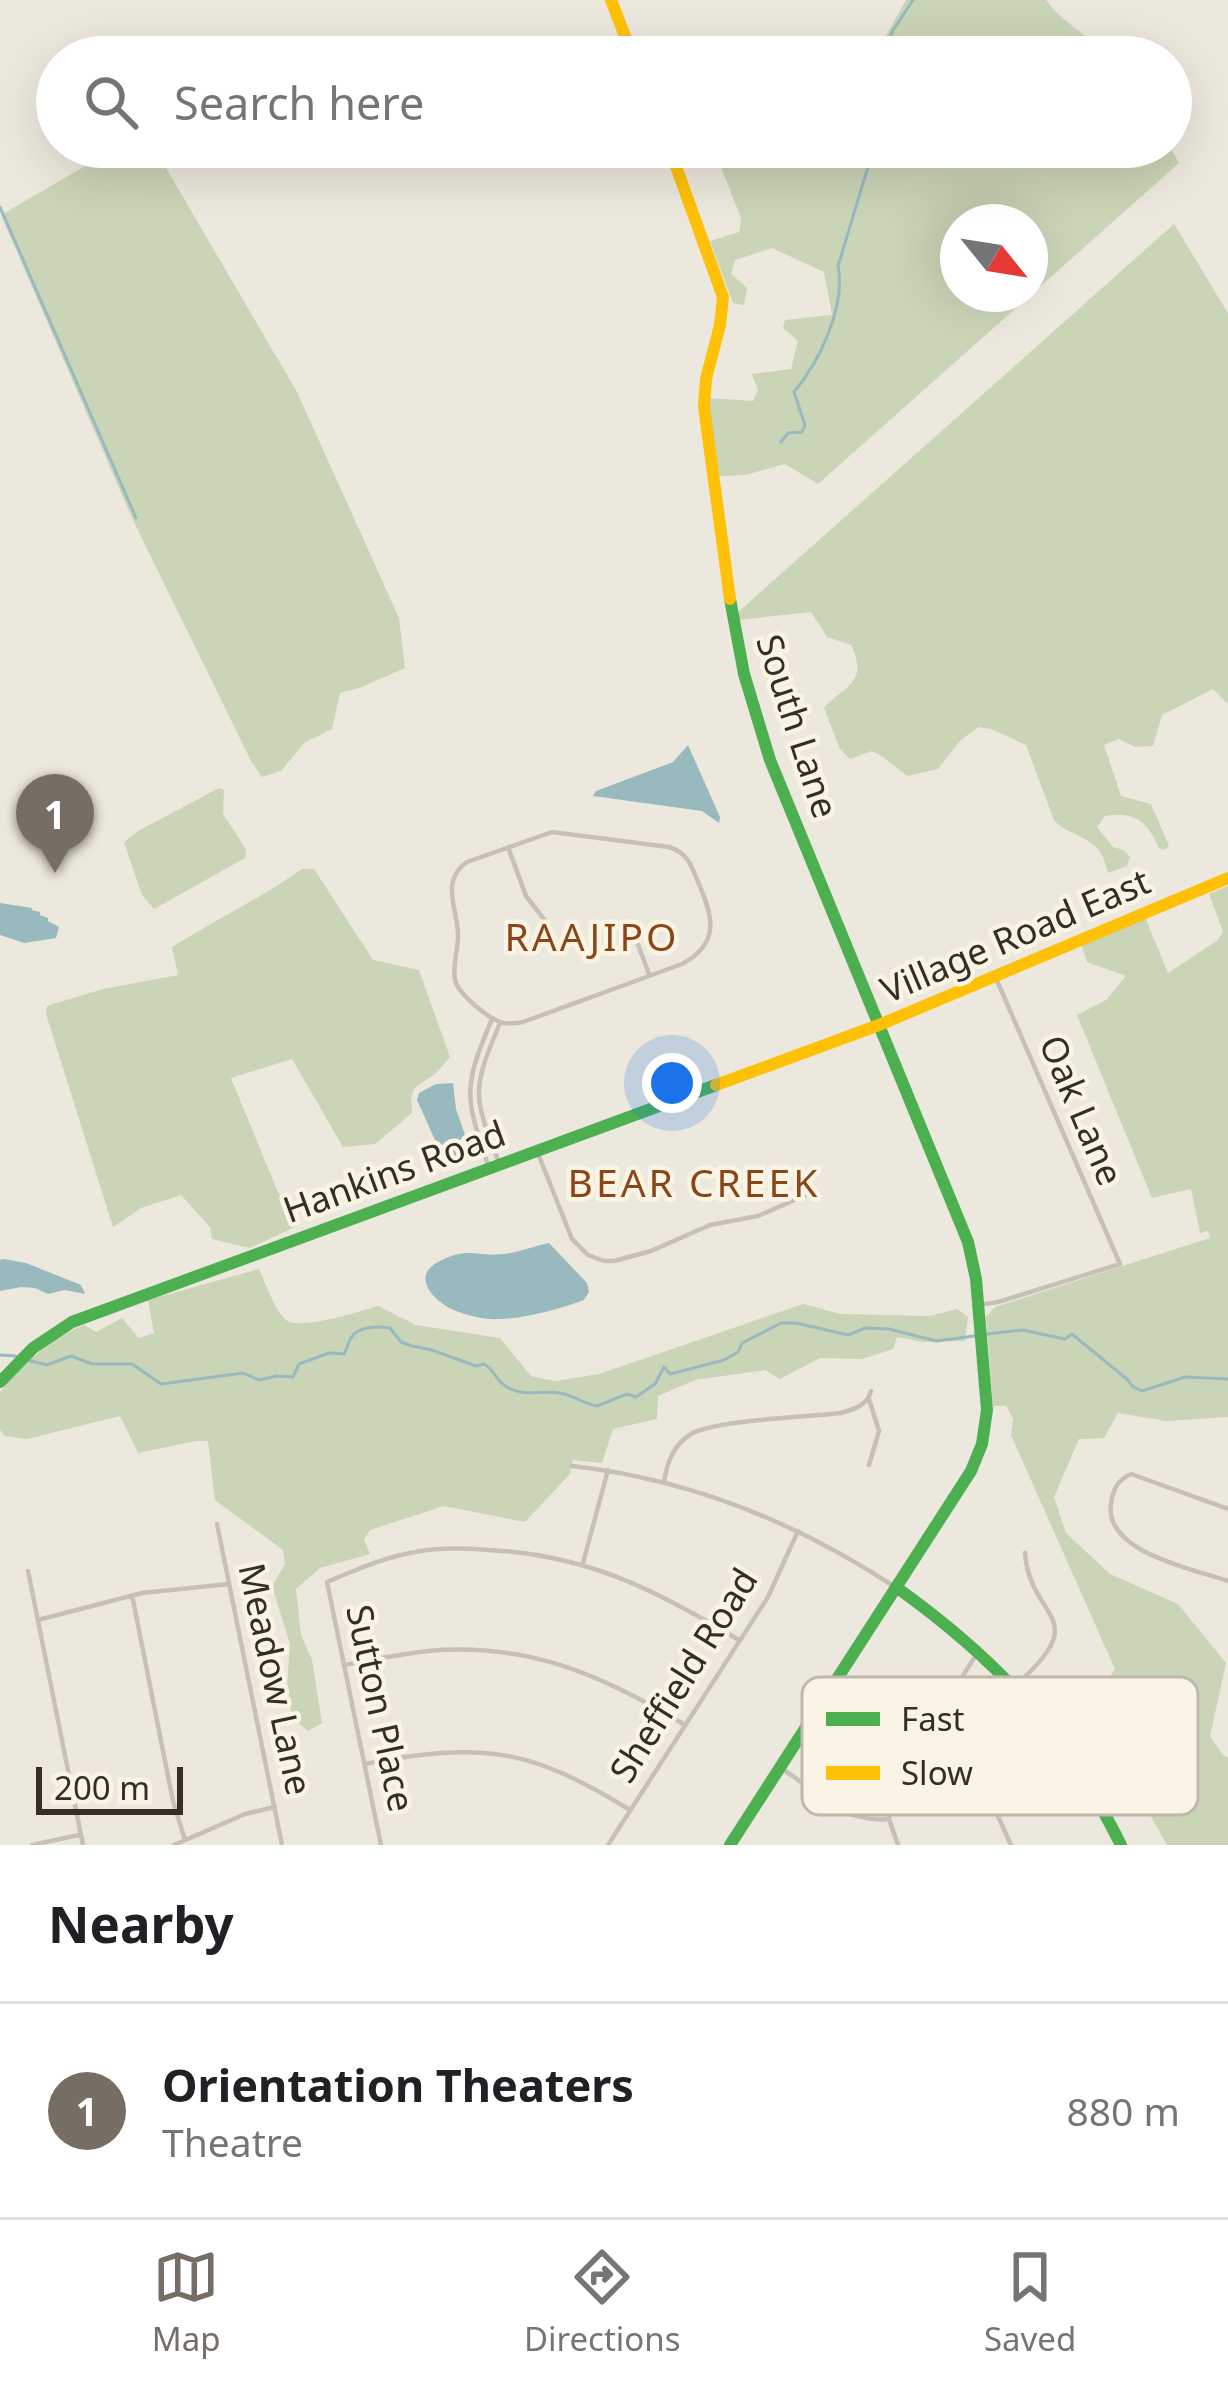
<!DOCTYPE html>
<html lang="en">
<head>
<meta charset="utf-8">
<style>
  :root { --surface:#fff; --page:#f6f6f6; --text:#202124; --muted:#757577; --line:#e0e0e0; --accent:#766e65 }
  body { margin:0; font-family:"Noto Sans",sans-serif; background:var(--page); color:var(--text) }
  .compass { position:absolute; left:940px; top:204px; width:108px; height:108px; border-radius:50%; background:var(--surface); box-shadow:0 12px 48px #0002; rotate:120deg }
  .scale { position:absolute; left:36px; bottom:30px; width:147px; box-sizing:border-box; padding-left:12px; border:6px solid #362d25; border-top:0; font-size:33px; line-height:42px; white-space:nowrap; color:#362d25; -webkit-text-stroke:9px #faf4e4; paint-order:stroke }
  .you { position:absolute; left:672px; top:1083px; width:42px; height:42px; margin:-30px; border:9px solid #fff; border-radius:50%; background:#1a73e8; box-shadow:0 0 0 18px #1a73e833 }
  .badge { display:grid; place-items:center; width:78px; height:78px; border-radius:50%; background:var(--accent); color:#fff; font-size:39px; font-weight:700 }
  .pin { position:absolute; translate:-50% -99px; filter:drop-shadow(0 3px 6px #0008) }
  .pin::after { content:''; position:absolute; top:63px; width:42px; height:36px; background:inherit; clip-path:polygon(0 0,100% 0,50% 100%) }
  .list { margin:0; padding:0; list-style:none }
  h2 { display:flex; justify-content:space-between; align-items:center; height:156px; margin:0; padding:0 48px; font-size:51px }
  h2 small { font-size:39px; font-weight:400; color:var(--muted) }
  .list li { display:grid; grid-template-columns:78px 1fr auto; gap:36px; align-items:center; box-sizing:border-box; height:216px; padding:0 48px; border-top:3px solid var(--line) }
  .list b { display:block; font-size:45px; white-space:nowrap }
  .list p { margin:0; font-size:39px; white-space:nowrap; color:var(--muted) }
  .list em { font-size:39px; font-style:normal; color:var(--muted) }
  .icon { flex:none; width:66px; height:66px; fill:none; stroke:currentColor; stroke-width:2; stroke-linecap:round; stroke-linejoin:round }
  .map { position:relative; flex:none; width:1228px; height:1845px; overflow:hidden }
  .search { position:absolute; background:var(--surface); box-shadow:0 12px 48px #0002; left:36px; right:36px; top:36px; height:132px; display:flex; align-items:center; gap:30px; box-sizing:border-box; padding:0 42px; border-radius:66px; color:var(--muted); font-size:45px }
  .sheet { height:372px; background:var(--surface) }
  nav { display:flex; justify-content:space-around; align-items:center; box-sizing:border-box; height:168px; border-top:3px solid var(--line); background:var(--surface); font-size:33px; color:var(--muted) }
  nav a { display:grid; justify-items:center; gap:6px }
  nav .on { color:var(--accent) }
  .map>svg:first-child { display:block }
  .green { fill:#cad4b6; fill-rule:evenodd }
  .water { fill:#98babf }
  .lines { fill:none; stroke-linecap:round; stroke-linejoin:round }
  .stream { stroke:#98babf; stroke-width:3 }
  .street { stroke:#c6c0b7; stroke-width:4.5 }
  .fast { stroke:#4caf50; stroke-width:12 }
  .slow { stroke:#ffc107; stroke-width:12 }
  .labels { text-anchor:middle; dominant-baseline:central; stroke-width:9; stroke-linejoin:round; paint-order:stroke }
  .street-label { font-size:36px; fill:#362d25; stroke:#faf4e4 }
  .neighbourhood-label { font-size:39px; letter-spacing:3px; fill:#8b4518; stroke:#faf4e4 }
  .key { fill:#faf4e4; stroke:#bfb8ab; stroke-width:3 }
  .key-label { font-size:33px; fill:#362d25 }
</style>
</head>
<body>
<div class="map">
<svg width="1228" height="1845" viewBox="0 0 1228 1845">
  <rect width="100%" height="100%" fill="#ede8dd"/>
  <!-- green -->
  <path class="green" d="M906,0H1046C1063,23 1089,35 1107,57H874Z
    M118,147H145L166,168L297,392L399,618L405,668L362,687L340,693L332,729L304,743L281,771L262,777L251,761L132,518L1,215Z
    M713,147H1170L1179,163L818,484L785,464L745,475L718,476L708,398L753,401L758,390L752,374L791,369L798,341L783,328L785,320L832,315L824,272L772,248L735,260L731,274L747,288L744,305L733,303L710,241L739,232L741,218ZM958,222H1030V294H958Z
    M1174,224L1228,313V704L1213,689L1162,715L1153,746L1135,747L1119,739L1104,745L1121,796L1151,804L1169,846L1164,850L1159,848C1147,822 1136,811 1105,816L1097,827L1113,847L1124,850L1130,857L1127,866L1108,873C1106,866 1104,858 1100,852C1088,835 1067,835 1054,820L1026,745L991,729L978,727L960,741L938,769L908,776C895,768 886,757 872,751L850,759L840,749L824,708C845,685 869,684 851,645L827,637L811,612L738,620L736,614Z
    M219,788L224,790L223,814L246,849L245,858L154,909L142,895L124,842L138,831Z
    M302,869H314L373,960L419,970L450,1057C447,1060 439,1071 436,1073C417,1088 409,1084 412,1113L375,1144L343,1147L292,1059L231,1078L277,1190L297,1226L250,1248L212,1239L210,1227L181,1195L141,1208L113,1227L46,1014L47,1006L103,989L178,975L172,947C215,920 261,898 302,869Z
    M1228,886V1417L1166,1421L1118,1413L1104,1438L1079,1439L1054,1497L1066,1533L1110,1574L1178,1604L1226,1663L1210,1736L1223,1755L1228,1758V1845H1167L1145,1806L1158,1797L1140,1782L1134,1785L1094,1701L1115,1669L1011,1435L1013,1419L1006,1406H993L986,1317L995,1307L1210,1238L1208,1231L1200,1233L1191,1189L1152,1198L1077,1015L1106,1000L1126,976L1087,962L1081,944L1145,917L1168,973L1218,940L1223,931L1209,894Z
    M259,1269C266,1284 274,1309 286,1320C299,1331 361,1311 378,1306L416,1325L500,1338L531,1376L555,1381L599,1374L803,1304L841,1314L930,1316L957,1309L968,1317L965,1341L922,1342L897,1337L893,1349L862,1359L820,1358L780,1379L765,1370L695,1380L658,1396L657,1419L613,1429L602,1463L573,1460L570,1474L525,1522L444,1506L370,1530L364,1539L370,1554L320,1568L296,1589L301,1635L312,1660L322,1723L308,1731L292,1718L287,1686L290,1644L272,1586L285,1564L283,1550L215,1500L208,1441H196L138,1453L120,1416L27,1439L4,1436L0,1429V1392C24,1363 49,1340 84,1325L96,1332L122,1318L139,1338L154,1333L148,1300Z"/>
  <!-- water -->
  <path class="water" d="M688,745L720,817L719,823L702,811L593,796L596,791L673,762Z
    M0,903L32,908V910L40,912V915L48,918V921L59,927L56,938L24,943L0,935Z
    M453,1083L456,1109L471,1152L468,1158L450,1163L444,1160L417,1100L419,1093L436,1084Z
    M549,1243L587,1283L589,1292L584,1300C560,1309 527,1318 500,1319C485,1320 468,1316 454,1310C435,1302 410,1277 438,1262C468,1246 474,1257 503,1254C518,1253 533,1246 549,1243Z
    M4,1259L26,1263L81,1285L85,1294L65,1290L48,1294L35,1288L21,1287L0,1291V1260Z"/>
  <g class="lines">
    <!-- stream -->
    <path class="stream" d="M883,57L892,32L913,0
      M0,207L136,518
      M781,442L788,433L802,432L805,425L794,392C820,361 846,306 838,266L874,147
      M987,1334L1023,1330L1065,1339L1072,1334L1128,1380L1132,1386L1142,1391L1185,1377L1228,1379
      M0,1355L16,1356
      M27,1360L47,1365L71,1356L92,1364H132L161,1384L243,1373L259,1380L276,1376L293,1377L299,1364L329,1353L344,1354C347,1349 348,1343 351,1338C358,1326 378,1326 390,1328L401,1342L412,1346L432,1350L476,1366L484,1364C494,1370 495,1378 504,1385C521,1398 541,1390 560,1393C573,1395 584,1404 597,1406L627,1394L636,1397L655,1384L664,1367L670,1374L724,1360L738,1352L742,1343L781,1323H796L848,1335L865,1328L889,1329L936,1341L974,1336"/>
    <!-- street -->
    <path class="street" d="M552,832L669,847C688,853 691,865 698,882C713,916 721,943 682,964L523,1022C516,1023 512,1024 504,1023C491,1021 458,994 455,980C452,965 459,948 458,932C456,906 441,880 467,862Z
      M508,847L526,896L550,927L551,938
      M630,923L649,974
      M537,1151L572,1239L588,1255L604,1261H614L651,1251L710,1225L758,1216L815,1191
      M500,1165C473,1095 471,1092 500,1023
      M489,1168C465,1096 462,1090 492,1019
      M978,1305L998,1302L1120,1264L995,976
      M869,1399L879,1431L869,1465
      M572,1466C689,1479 798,1523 895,1587
      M664,1482C667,1463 673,1445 691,1434C715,1420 807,1417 841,1413C854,1409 867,1406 871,1391
      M1228,1509L1131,1474C1117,1480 1113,1490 1111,1504C1104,1552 1193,1569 1228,1581
      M217,1524L282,1845
      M583,1563L608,1470
      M28,1571L83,1845
      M132,1595L173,1801L185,1840
      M38,1620L142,1593L229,1584
      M344,1665C372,1660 400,1654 428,1651C527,1642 603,1675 685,1725
      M1016,1685C1095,1615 1030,1621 1025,1553
      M920,1741L972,1773L984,1785L1011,1845
      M365,1764C481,1742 528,1747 630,1810
      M781,1768C817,1791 843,1824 889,1819
      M32,1845L79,1835
      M174,1845L245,1814L275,1807
      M381,1845L327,1582C356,1570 385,1557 415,1552C440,1547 464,1548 489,1550C588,1555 656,1590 739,1640
      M608,1845L768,1597L798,1531
      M898,1845L889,1819L894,1785L976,1655"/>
    <!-- fast -->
    <path class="fast" d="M730,599L744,674L770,760L968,1242L976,1279L987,1410L982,1444L971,1471L730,1845
      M0,1382L33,1348L72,1322L716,1085
      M896,1587C999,1661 1064,1731 1121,1845"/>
    <!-- slow -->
    <path class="slow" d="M611,0L633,57
      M669,147L723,297L720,325L706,379L704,407L730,599
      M716,1085L879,1025L1228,878"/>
  </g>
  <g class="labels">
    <!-- street labels -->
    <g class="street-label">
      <text transform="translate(798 726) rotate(72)">South Lane</text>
      <text transform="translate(1015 935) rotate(-23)">Village Road East</text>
      <text transform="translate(1082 1110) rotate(67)">Oak Lane</text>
      <text transform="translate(394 1171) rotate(-20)">Hankins Road</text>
      <text transform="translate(683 1675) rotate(-58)">Sheffield Road</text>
      <text transform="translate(276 1679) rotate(78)">Meadow Lane</text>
      <text transform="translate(381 1708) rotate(78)">Sutton Place</text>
    </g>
    <!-- neighbourhood labels -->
    <g class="neighbourhood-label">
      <text x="592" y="935">RAAJIPO</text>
      <text x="694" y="1181">BEAR CREEK</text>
    </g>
  </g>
  <!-- legend -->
  <rect x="802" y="1677" width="396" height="138" rx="18" class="key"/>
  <rect x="826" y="1712" width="54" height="14" fill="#4caf50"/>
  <rect x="826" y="1766" width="54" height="14" fill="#ffc107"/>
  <g class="key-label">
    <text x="901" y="1731">Fast</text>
    <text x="901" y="1785">Slow</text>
  </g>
</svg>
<svg class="compass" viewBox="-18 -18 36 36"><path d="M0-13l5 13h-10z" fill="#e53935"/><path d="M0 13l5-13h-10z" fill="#757577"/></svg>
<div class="scale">200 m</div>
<div class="you"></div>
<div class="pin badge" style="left:55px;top:873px">1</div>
<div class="search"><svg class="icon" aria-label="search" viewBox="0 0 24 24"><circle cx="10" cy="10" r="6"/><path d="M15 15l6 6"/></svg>Search here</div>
</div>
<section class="sheet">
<h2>Nearby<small></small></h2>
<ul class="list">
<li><span class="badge">1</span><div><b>Orientation Theaters</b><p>Theatre</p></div><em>880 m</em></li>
</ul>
</section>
<nav>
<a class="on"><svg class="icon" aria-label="map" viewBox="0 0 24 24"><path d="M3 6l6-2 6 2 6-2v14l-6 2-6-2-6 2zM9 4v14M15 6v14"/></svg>Map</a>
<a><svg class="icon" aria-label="directions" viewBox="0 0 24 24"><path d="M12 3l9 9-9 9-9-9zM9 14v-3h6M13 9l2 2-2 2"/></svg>Directions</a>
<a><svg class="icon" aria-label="saved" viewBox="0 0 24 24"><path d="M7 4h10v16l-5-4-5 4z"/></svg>Saved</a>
</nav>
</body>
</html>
